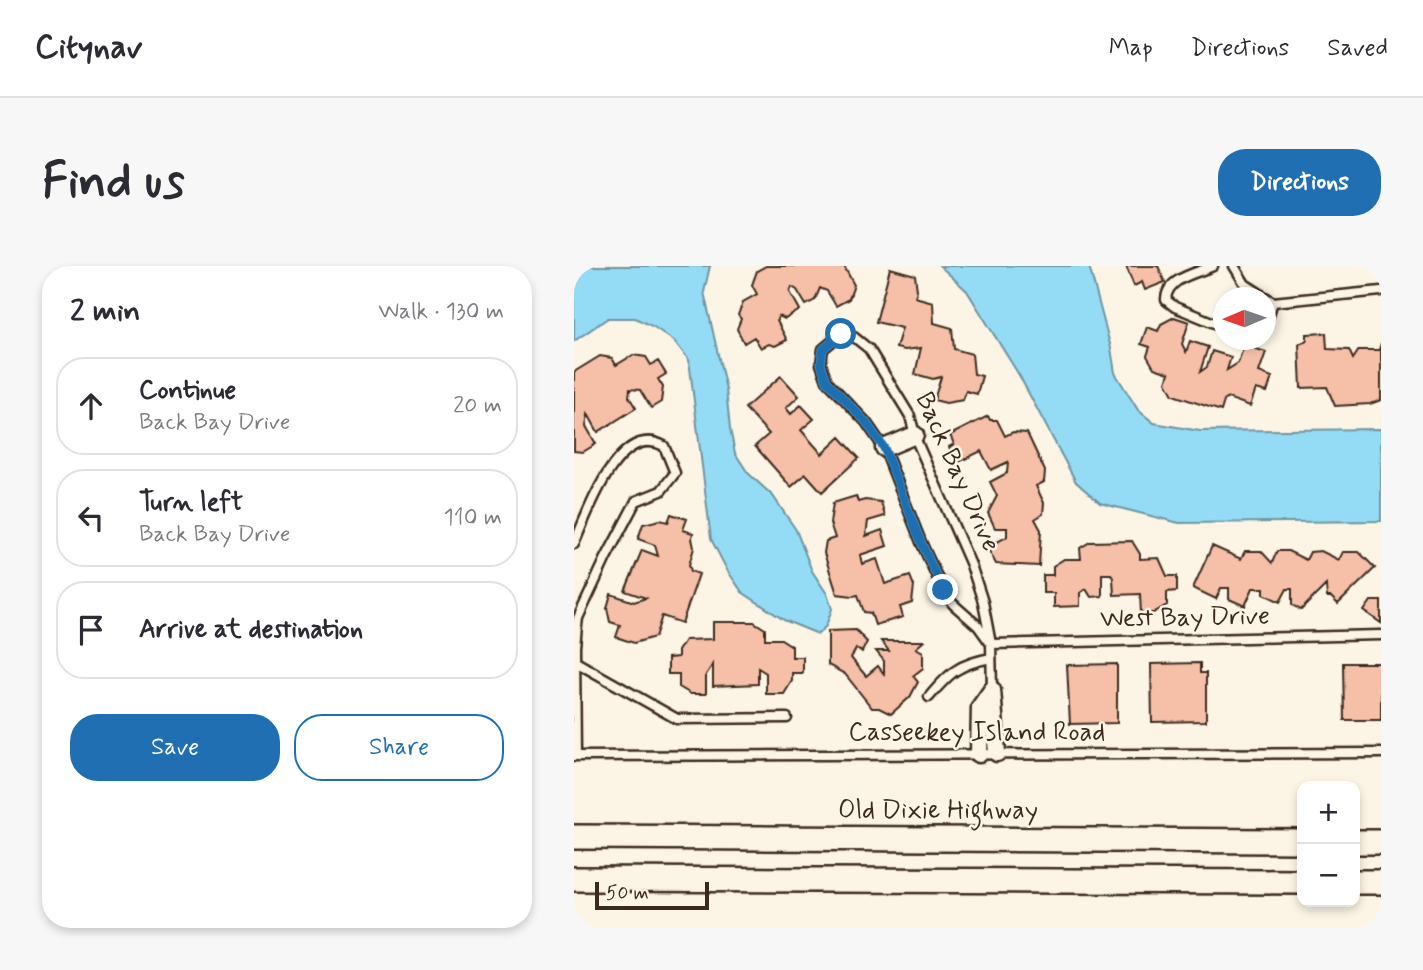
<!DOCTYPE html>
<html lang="en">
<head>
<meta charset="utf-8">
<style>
  :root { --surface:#fff; --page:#f7f7f7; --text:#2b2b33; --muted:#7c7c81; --line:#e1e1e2; --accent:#1f6fb2 }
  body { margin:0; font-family:Mynerve,sans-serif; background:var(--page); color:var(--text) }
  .controls { position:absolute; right:21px; bottom:21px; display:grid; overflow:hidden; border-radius:14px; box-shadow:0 4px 10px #0003 }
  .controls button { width:63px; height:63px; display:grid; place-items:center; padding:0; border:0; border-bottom:2px solid var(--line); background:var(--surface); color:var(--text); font:35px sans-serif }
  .compass { position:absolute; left:639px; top:21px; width:63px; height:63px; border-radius:50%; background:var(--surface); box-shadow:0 4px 10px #0003; rotate:268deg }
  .scale { position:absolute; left:21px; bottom:18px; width:114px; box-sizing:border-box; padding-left:7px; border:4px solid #3b2a1e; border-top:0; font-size:19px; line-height:24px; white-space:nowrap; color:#3b2a1e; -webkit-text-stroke:5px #fcf5e5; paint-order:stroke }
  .stop { position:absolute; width:21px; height:21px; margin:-16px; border:5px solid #1f6fb2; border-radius:50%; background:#fff }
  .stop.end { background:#1f6fb2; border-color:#fff; box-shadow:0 2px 7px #0008 }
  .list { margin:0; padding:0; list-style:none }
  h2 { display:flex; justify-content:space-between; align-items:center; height:91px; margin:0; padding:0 28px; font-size:30px }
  h2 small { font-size:23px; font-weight:400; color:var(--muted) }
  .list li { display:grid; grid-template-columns:46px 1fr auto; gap:21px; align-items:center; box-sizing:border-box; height:98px; margin:0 14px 14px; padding:0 14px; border:2px solid var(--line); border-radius:28px }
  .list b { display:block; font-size:26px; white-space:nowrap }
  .list p { margin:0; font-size:23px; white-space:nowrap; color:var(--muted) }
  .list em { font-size:23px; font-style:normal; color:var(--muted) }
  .actions { display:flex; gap:14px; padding:21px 28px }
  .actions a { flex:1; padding:16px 0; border:2px solid var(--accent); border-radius:28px; text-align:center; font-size:24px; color:var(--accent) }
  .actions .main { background:var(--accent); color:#fff }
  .icon { flex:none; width:38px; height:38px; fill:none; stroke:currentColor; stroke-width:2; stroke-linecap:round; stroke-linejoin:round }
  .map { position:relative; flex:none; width:807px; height:662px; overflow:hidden; border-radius:28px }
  header { display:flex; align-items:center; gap:42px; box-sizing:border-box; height:98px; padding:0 35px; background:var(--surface); border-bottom:2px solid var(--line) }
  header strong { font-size:33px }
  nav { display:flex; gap:38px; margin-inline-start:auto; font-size:24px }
  .intro { display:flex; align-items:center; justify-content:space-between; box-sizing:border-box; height:168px; padding:0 42px }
  h1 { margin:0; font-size:49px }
  .button { padding:18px 32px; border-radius:28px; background:var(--accent); color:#fff; font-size:24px; font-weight:700 }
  main { display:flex; gap:42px; padding:0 42px }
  aside { flex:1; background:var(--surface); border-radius:28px; box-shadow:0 4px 10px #0003 }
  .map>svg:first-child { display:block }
  .water { fill:#94dcf6; stroke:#7095a0; stroke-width:2 }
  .building { fill:#f5bfa8; stroke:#3b2a1e; stroke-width:2 }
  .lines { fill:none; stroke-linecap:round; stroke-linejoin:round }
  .lane-casing { stroke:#3b2a1e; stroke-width:13 }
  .street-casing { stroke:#3b2a1e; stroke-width:21 }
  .secondary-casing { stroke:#3b2a1e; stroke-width:28 }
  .lane { stroke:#fcf5e5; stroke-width:8 }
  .street { stroke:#fcf5e5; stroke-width:16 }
  .secondary { stroke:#fcf5e5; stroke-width:23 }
  .route { stroke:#1f6fb2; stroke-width:9 }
  .labels { text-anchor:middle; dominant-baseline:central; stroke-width:5; stroke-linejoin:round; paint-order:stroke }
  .street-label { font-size:26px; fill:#3b2a1e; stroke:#fcf5e5 }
</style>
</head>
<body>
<header>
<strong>Citynav</strong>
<nav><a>Map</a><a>Directions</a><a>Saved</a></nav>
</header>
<div class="intro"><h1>Find us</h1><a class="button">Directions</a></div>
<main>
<aside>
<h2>2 min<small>Walk · 130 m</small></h2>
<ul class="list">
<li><svg class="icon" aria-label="ahead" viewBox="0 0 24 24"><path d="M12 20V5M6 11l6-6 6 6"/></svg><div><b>Continue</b><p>Back Bay Drive</p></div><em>20 m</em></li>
<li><svg class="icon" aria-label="left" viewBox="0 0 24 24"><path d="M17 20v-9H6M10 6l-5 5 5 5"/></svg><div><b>Turn left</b><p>Back Bay Drive</p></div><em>110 m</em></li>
<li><svg class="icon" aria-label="arrive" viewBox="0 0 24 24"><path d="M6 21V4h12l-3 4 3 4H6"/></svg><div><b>Arrive at destination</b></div></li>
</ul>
<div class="actions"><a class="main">Save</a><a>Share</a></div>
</aside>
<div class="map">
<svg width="807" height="662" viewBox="0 0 807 662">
  <rect width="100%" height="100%" fill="#fcf5e5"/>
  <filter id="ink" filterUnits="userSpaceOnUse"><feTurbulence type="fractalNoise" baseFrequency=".0143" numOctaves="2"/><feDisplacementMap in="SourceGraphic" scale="14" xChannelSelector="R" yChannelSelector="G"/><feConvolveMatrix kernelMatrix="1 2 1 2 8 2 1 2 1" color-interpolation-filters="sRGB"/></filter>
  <g filter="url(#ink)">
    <!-- water -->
    <path class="water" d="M0,0H136L130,26L152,124L156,163L161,187L174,207L199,230L222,264L238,305L253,328L258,343L252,360L244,368L210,354L168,326L153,304L137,273L115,94L100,75L80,61L61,52H34L0,75Z
      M366,0H515L537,82L541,107L564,144L580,157L626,165L807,163V255L605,257L526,237L502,216L445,109L393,25Z"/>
    <!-- building -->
    <path class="building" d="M192,0H270L280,19L275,33L262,40L253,25L246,22L241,34L232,39L223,24L218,21L216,26L226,44L211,53L205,50L203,55L213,74L201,80L195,78L187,82L180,71L170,77L163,63L167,53L164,49L169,36L183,28L178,19L183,5Z
      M552,0H584L591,16L571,24L568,16L560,20Z
      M316,2L341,9L343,24L341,31L359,36L360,57L378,62L380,83L398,88L400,108L408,110L403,128L392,125L389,134L372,137L360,134L367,111L359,113L341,108L347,82L331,84L322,82L328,62L302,56Z
      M600,51L615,56L608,78L612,86L616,75L634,81L626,106L633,101L638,85L657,91L653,104L664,97L670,79L692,86L685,106L698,111L693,126L682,123L676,140L654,132L650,135L647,145L599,129L592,116L595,107L580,102L573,90L576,81L567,78L573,61L584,65L587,58Z
      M752,67L753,83L775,84L779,93L785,84H805L807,77V134L796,138L761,140L753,121L727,122L725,78L733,75V68Z
      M59,89L72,91L77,99L84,95L92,108L84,113L89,121L87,136L77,142L66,124L56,123L55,131L62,142L24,166L14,148L12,160L22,178L9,186L0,185V106L26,90L38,92L42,99Z
      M207,110L225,130L212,142L217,148L227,139L240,153L227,164L248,188L266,171L285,192L248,226L232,208L217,221L181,180L195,168L171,142Z
      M414,150L416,154H423L431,170L439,166L453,167L471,205L470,216L462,220L470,237L469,248L461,253L467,264L465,300L422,298L413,281L433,271V262H421L414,247L423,230L416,216L433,207L434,196L417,204L407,185L383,197L375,181L380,178L376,169Z
      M282,230L284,236L291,234L307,236L311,250L294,255L292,270L308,264L313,280L286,289L288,298L303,293L311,318L336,310L340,320L338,337L326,341L329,351L301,359L297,347L290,346L284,329L279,330L263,328L250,287L252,275L261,272L256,257L259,237Z
      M97,248L113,253L109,264L119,267L118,272L120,282L115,299L117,305L125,308L108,357L88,350L81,371L60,377L42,371L46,359L36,356L33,342L37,328L60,336L72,332L51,325L68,284L84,290L81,279L64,273L69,258L86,254L94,256Z
      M558,275L566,288V293L585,292L593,310H603V325L593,326V339L579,347L567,348L566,328L540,329L539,312L537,308H528V330L517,331L512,323L506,327V340L480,341V327H469V309H479V300L490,293H507L506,282L516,276Z
      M638,280L667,293L671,285H687L698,297L703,285H714L732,294L736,286L747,285L765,294L769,286H785L801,302L764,338L757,331H753L752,319L727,344L718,339V323H713L706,336L690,328V322H679L671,340L655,333V322H647L642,333L619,322Z
      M797,335H807V357L790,345Z
      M139,356H180L191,363V373H207L218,380V391H229V407H218V415L210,428H192V407L184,402V418L139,420V398L132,409V428H117L105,421V408H94V392L104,391V385L111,374L139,373Z
      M282,364L293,376L288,386L282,383L277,392L292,410L304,400L310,408V395L302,385H315L307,375H350L342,382L349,386V402L339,410L344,416L336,431L317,448L305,442H298L271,408L254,399V365Z
      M626,397V407H632V455L578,456L577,398Z
      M769,397H807V454H770Z
      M543,398V457L496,458L493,399Z"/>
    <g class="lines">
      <defs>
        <path id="lane" d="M639,0C623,7 592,12 592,34L601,41L650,61
          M660,0L671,18L699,36L807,25
          M692,57L699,36
          M0,278C14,247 44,155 90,180L101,207L87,225L62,235L32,292L4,352L3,360L0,358
          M0,395L103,453L213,452
          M418,424L417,378L409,336L397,299L343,176L336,150L295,83L280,71L267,68L249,83L247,98L253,115L292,156L310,182L347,276L369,324L379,338L404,360L417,378L807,369
          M355,431C376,406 385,398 417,392
          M0,490L807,487
          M2,490L1,381L3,360"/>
        <path id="street" d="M310,182L341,169
          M418,424L423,487
          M405,488L406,441L418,424"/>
        <path id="secondary" d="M0,571L728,575
          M781,576H807
          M0,613L728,616
          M781,616H807"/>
      </defs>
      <!-- lane casing -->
      <use href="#lane" class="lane-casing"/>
      <!-- street casing -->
      <use href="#street" class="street-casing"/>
      <!-- secondary casing -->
      <use href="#secondary" class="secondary-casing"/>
      <!-- lane -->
      <use href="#lane" class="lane"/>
      <!-- street -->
      <use href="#street" class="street"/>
      <!-- secondary -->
      <use href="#secondary" class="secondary"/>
    </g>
  </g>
  <g class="lines" filter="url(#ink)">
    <!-- route -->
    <path class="route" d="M267,68L249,83L247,98L253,115L292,156L310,182L347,276L369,324"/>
  </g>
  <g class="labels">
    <!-- street labels -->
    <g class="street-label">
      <text transform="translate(383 206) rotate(66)">Back Bay Drive</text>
      <text transform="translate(611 352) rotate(-1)">West Bay Drive</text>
      <text x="403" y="467">Casseekey Island Road</text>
      <text x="364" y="545">Old Dixie Highway</text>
    </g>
  </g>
</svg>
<div class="controls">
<button>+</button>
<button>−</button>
</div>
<svg class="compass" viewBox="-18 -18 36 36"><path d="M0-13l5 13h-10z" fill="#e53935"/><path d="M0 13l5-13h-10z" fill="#7c7c81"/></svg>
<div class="scale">50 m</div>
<div class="stop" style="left:267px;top:68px"></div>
<div class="stop end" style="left:369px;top:324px"></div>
</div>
</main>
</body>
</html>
